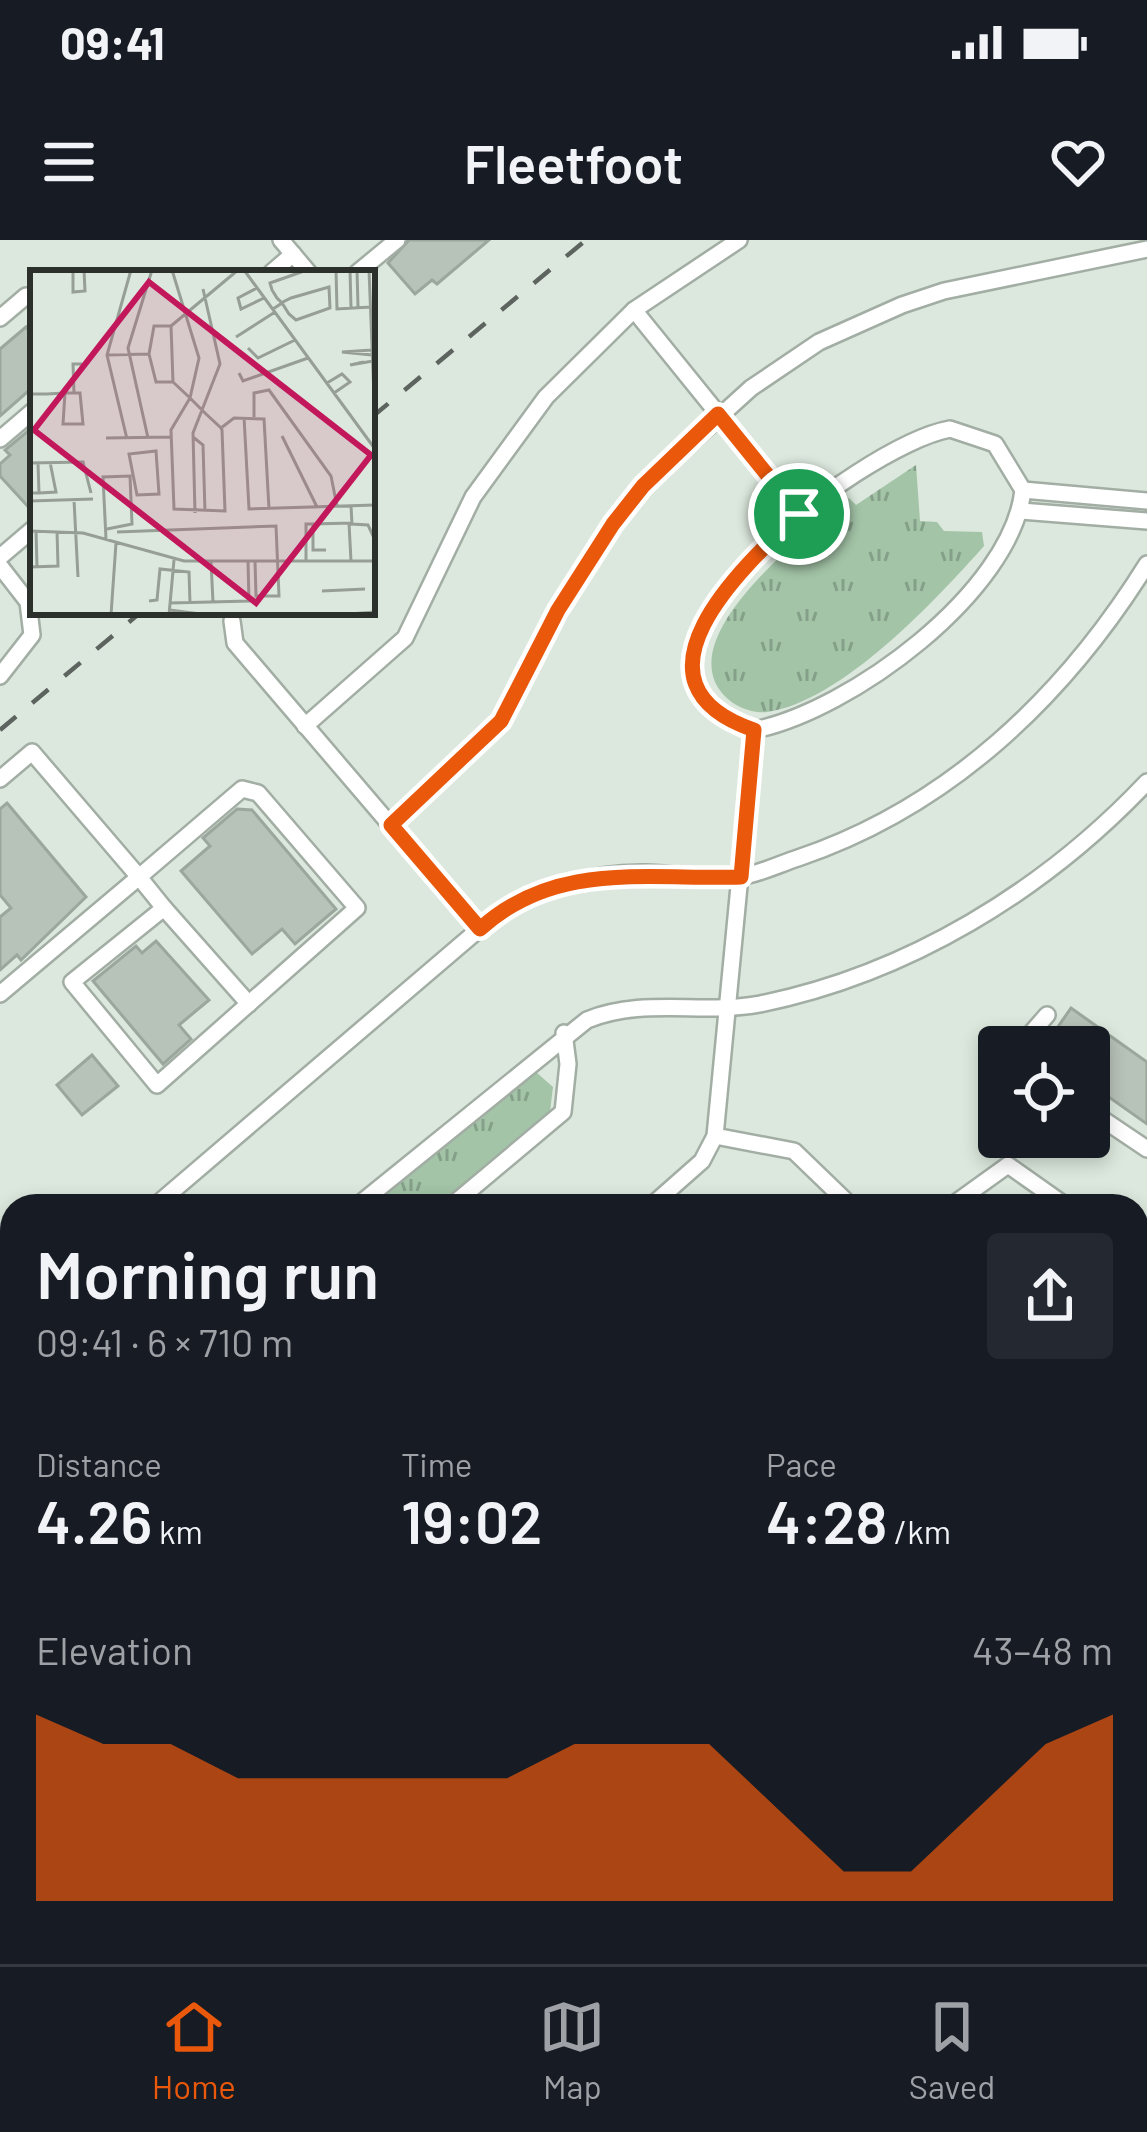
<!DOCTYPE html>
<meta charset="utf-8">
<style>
:root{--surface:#171b24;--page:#242831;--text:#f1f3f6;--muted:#9ea1a6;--line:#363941;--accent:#ea580c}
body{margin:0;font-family:Barlow,sans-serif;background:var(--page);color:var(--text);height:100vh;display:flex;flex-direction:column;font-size:45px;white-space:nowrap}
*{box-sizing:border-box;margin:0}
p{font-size:39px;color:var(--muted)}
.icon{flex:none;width:66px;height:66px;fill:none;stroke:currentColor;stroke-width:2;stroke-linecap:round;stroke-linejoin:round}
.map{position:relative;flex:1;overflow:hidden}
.details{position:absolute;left:0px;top:954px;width:1149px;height:771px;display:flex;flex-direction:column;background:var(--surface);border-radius:36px 36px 0 0;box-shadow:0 6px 18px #0003}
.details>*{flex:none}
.tools{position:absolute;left:978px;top:786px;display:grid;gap:24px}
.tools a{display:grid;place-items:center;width:132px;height:132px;border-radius:12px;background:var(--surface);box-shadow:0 6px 18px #0003;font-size:60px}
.pin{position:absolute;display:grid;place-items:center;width:102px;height:102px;color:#fff;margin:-51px;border:6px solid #fff;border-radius:50%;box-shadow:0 3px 12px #0007}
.round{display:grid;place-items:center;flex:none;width:126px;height:126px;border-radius:12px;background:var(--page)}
.summary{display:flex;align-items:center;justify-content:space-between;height:204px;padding:0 36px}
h1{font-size:66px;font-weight:600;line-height:90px}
.metrics{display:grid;grid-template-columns:repeat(3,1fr);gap:18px;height:204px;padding:12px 36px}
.metrics div{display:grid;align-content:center}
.metrics b{font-size:60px;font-weight:600}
.metrics small{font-size:33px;font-weight:400}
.metrics p{font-size:33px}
.chart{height:336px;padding:24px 36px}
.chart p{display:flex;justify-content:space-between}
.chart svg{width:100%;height:216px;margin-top:12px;fill:var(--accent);opacity:.7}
.status{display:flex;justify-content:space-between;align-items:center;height:84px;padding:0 60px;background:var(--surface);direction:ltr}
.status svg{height:33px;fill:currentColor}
header{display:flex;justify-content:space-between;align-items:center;height:156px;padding:0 36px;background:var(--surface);font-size:54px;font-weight:600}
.tabs{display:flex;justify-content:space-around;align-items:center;height:168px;border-top:3px solid var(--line);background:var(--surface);font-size:33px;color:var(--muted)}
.tabs a{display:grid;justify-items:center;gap:6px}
.tabs .current{color:var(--accent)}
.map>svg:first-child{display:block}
</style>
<div class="status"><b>09:41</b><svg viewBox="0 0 49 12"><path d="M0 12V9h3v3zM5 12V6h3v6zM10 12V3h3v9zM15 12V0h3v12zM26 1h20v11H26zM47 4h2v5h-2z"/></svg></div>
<header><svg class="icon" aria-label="menu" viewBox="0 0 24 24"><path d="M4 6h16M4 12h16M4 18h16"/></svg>Fleetfoot<svg class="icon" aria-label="heart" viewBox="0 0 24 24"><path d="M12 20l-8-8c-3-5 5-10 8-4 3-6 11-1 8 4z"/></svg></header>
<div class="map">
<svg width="1147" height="1724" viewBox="0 0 1147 1724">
<defs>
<pattern id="grass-tufts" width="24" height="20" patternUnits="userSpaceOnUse" patternTransform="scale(3)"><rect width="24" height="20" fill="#a3c4a7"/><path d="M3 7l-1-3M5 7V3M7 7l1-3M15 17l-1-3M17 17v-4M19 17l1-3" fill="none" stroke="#85a088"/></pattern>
</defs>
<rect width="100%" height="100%" fill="#dce8dd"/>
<!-- grass -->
<g fill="url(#grass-tufts)">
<path d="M916 225 920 281 937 282 944 291 982 292 984 306C936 360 841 462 767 472 749 474 729 464 719 449 679 389 808 292 849 258L856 265Z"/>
<path d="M536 832 553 847 550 872 440 966H368L523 834Z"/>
</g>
<!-- building -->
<g fill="#b7c2b8" stroke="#9ba69d" stroke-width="3">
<path d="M409 0H489L437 44 432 40 415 54 388 23Z"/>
<path d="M26 87 33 96V147L0 176V109Z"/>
<path d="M33 187V272L0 236V224L10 215 5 210Z"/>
<path d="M7 563 86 657 21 720 17 715 0 730V677L11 668 0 655V569Z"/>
<path d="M237 569 252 570 336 669 295 704 282 689 252 714 181 631 210 606 203 598Z"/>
<path d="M156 701 209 760 179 785 191 799 163 824 93 741 136 706 142 713Z"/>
<path d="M1071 768 1147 822V884L1089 843V807H1044Z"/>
<path d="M92 815 118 846 82 875 57 845Z"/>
<path d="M12 1039V1168L0 1178V1049Z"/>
<path d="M0 1407 12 1422V1475L0 1485Z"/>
<path d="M12 1556V1646L0 1656V1566Z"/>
<path d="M52 1713H218L205 1724H61Z"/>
<path d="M387 1713H482L469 1724H396Z"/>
</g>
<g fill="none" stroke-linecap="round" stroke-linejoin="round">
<defs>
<g id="minor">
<path d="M281 0 309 33"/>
<path d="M271 33 293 14"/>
<path d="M357 33 397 0"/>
<path d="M634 70 799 274"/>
<path d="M0 78 26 56"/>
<path d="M950 189 995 204 1023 250C1012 352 850 471 754 490 567 426 861 205 950 189Z"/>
<path d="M0 199 33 171"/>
<path d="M1023 250 1147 261"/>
<path d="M1021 271 1147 281"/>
<path d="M0 317 33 289"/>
<path d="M0 326 28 362 32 395 0 436"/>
<path d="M232 381 235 403 480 690"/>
<path d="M305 486 405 398 473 257 546 157 634 70 739 0"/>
<path d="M0 539 32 512 139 637 0 754"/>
<path d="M242 549 258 553 357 668 157 845 72 742 164 668 139 637Z"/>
<path d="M391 585 501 481 581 331 643 246 751 148 819 102 902 65 944 51 1147 9"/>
<path d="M164 668 249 764"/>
<path d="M1019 807 1047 775"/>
<path d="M1089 870 1147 909"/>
<path d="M715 896 794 911 851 966"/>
<path d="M155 966 491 679C540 649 589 632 646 633 677 634 707 641 737 637 758 635 779 624 798 618 949 567 1064 457 1147 324"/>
<path d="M357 966 587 780C644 757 701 775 760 764 908 734 1044 651 1147 542"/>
<path d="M451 966 563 872 568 824 564 793"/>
<path d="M651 966 702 921 715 896 754 490"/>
<path d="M951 966 1008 925 1066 966"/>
<path d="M0 996 12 1010"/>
<path d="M0 1205 12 1195"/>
<path d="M0 1312 12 1327"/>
<path d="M0 1380 12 1370"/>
<path d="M0 1528 12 1518"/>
<path d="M0 1675 12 1664"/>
<path d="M35 1713 44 1724"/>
<path d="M314 1713 323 1724"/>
<path d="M605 1713 614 1724"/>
<path d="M740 1713 749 1724"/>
<path d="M227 1724 240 1713"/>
<path d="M499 1724 512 1713"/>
<path d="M570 1724 584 1713"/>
<path d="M810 1724 823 1713"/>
</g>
</defs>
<!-- minor casing -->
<use href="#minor" stroke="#a2ada4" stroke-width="20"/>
<!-- minor -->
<use href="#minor" stroke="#fff" stroke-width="15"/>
<!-- rail -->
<g stroke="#5d635e" stroke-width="4.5" stroke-dasharray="21 21" stroke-linecap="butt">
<path d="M372 177 586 0"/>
<path d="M0 490 141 372"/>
</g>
</g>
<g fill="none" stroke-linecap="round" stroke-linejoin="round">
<defs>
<path id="route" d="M718 174 799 274C741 328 618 443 754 490L741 637C649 640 556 620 480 689L391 585 501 481 558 370 613 284 643 246Z"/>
</defs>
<!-- route casing -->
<use href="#route" stroke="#fff" stroke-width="24"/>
<!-- route -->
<use href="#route" stroke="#ea580c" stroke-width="15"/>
</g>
<!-- overview -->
<g transform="translate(30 30)">
<rect width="345" height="345" fill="#dce8dd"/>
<path fill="none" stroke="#969e96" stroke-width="3" d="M43 0V22L55 21 54 0M142 0 169 88 160 128 141 160 144 239 195 241 192 160 191 158 176 144 160 128 143 112M214 0 345 179M306 0 307 39 341 37M320 0 321 38M327 0 328 37M339 0 345 152M227 18 208 28 211 39 234 28M243 39 252 33 253 32 261 28 299 17 300 38 266 50 259 44 252 33 247 28 242 20 240 13 277 0M141 56H124L119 84 126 112H143M141 56 208 0M141 56 143 112M206 67 245 42M218 78 228 88 265 70M77 85 119 84M342 85 312 82 342 80M334 92 320 95 343 91M209 103 213 111 278 88M297 113 312 104 320 112 304 123M44 123 43 94H52M0 124H17L35 123H50L53 154H33L35 123M214 147 219 239 345 235M224 147V123L239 120 301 206 307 236M191 158 204 148 234 149 239 239M252 166 287 237M163 167 173 175 175 242M76 168 141 167M118 168 98 78 122 0M97 169 77 85 101 0M126 181 129 224 107 225 99 184ZM0 193 53 192 61 223M1 223H9L8 193M9 223 26 222 20 192M44 230 48 307M0 231 63 229M321 236 322 254 338 255 345 270M165 243 163 163 190 94 173 19M319 253 321 291M0 261 53 263 154 291H345M6 261 7 297M87 262 246 256 249 326H226L225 291M76 269 73 207 100 206 102 254 77 259M296 280H283V254L322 253M276 291V254H283M181 292 183 332M0 297 28 296 27 261M292 321 335 319M119 331 127 330 130 299 159 302 160 333M140 333 219 331 218 291M140 340 178 345M81 345 86 273M139 345 144 290M306 345 345 342"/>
<path fill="#c2185b" fill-opacity="0.15" stroke="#c2185b" stroke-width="6" d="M119 12 341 185 226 333 4 160Z"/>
<rect width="345" height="345" fill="none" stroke="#2c302c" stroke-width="6"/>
</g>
</svg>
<div class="tools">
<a><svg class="icon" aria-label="locate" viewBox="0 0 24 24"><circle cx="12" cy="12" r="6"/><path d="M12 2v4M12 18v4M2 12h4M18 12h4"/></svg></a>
</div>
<div class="pin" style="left:799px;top:274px;background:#1e9e55"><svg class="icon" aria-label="arrive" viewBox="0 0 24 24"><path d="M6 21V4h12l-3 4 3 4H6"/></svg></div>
<section class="details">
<div class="summary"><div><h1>Morning run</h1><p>09:41 · 6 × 710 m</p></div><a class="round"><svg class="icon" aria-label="share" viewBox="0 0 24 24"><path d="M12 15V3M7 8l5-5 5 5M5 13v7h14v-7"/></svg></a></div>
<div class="metrics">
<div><p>Distance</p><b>4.26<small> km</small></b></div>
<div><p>Time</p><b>19:02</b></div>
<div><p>Pace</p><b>4:28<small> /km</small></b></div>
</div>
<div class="chart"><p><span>Elevation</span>43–48 m</p>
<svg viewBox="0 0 160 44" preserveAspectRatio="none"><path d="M0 44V6L10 12L20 12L30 19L40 19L50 19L60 19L70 19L80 12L90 12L100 12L110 25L120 38L130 38L140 25L150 12L160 6V44z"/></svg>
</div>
</section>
</div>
<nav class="tabs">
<a class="current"><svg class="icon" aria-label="home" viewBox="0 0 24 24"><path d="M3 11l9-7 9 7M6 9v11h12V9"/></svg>Home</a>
<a><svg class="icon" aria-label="map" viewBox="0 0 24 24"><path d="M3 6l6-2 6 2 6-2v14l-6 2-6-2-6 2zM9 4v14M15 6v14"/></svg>Map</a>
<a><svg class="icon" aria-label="saved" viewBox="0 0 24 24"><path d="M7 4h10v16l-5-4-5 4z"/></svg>Saved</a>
</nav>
